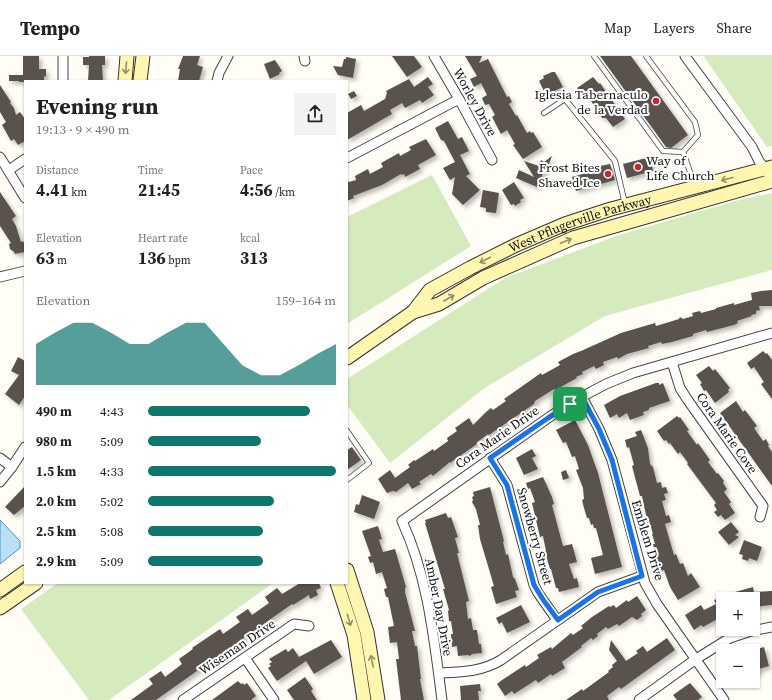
<!DOCTYPE html>
<meta charset="utf-8">
<style>
:root{--surface:#fff;--page:#f2f2f2;--text:#202124;--muted:#757577;--line:#e0e0e0;--accent:#0f766e}
body{margin:0;font-family:"Source Serif 4",serif;background:var(--page);color:var(--text);height:100vh;display:flex;flex-direction:column;font-size:15px;white-space:nowrap}
*{box-sizing:border-box;margin:0}
p{font-size:13px;color:var(--muted)}
.icon{flex:none;width:22px;height:22px;fill:none;stroke:currentColor;stroke-width:2;stroke-linecap:round;stroke-linejoin:round}
.map{position:relative;flex:1;overflow:hidden}
.side{position:absolute;left:24px;top:24px;width:324px;height:504px;display:flex;flex-direction:column;background:var(--surface);border-radius:0px;box-shadow:0 1px 3px #0004}
.side>*{flex:none}
.buttons{position:absolute;left:716px;top:536px;display:grid;gap:8px}
.buttons a{display:grid;place-items:center;width:44px;height:44px;border-radius:0px;background:var(--surface);box-shadow:0 1px 3px #0004;font-size:20px}
.pin{position:absolute;display:grid;place-items:center;width:34px;height:34px;color:#fff;margin:-17px;border-radius:8px;box-shadow:0 2px 6px #0006}
.round{display:grid;place-items:center;flex:none;width:42px;height:42px;border-radius:0px;background:var(--page)}
.headline{display:flex;align-items:center;justify-content:space-between;height:68px;padding:0 12px}
h1{font-size:22px;font-weight:700;line-height:30px}
.stats{display:grid;grid-template-columns:repeat(3,1fr);gap:6px;height:68px;padding:4px 12px}
.stats div{display:grid;align-content:center}
.stats b{font-size:17px;font-weight:700}
.stats small{font-size:11px;font-weight:400}
.stats p{font-size:11px}
.chart{height:112px;padding:8px 12px}
.chart p{display:flex;justify-content:space-between}
.chart svg{width:100%;height:72px;margin-top:4px;fill:var(--accent);opacity:.7}
ul{padding:0 12px;list-style:none;font-size:13px}
li{display:grid;grid-template-columns:64px 48px 1fr;align-items:center;height:30px}
li i{height:10px;border-radius:5px;background:var(--accent)}
header{display:flex;align-items:center;gap:24px;box-sizing:border-box;height:56px;padding:0 20px;background:var(--surface);border-bottom:1px solid var(--line)}
header strong{font-size:19px}
nav{display:flex;gap:22px;margin-inline-start:auto;font-size:14px}
.map>svg:first-child{display:block}
</style>
<header>
<strong>Tempo</strong>
<nav><a>Map</a><a>Layers</a><a>Share</a></nav>
</header>
<div class="map">
<svg width="772" height="644" viewBox="0 0 772 644">
<defs>
<filter id="shadow"><feDropShadow dx="3" dy="3" stdDeviation="2" flood-color="#0004"/></filter>
</defs>
<rect width="100%" height="100%" fill="#fffdf5"/>
<!-- green -->
<g fill="#d5ebbd">
<path d="M705 0H772V90L767 91 704 1Z"/>
<path d="M432 119 471 190 347 268V161Z"/>
<path d="M772 137V214L605 260 486 331 390 407 348 350 347 323 505 222 616 180 735 145Z"/>
<path d="M58 527H273L109 644H89L21 553Z"/>
</g>
<!-- water -->
<path fill="#b9e0f7" stroke="#3f96cf" d="M0 464 20 485V492L0 508Z"/>
<!-- building -->
<g fill="#5a524d" filter="url(#shadow)">
<path d="M23 0H39V13H46V21L44 20V25L19 26V25H9V19H23Z"/>
<path d="M89 0H105V9H102L103 25H88L89 9H83V1H89Z"/>
<path d="M183 0H200L197 9 203 11 199 25H178L180 13H178Z"/>
<path d="M392 0H414L422 11 407 21Z"/>
<path d="M465 0H482L479 7 488 3 507 41 509 40 512 46 509 48 516 60 517 59 527 77 530 75 531 77 533 76 542 91 523 103 513 89 515 88 507 74 501 78 492 61 495 59 489 48 485 49 482 42 487 39 481 27 474 31 470 23 477 20Z"/>
<path d="M600 0H631L688 79 671 92 666 91Z"/>
<path d="M346 1 356 3 353 22 338 19 333 10 342 11 344 3H346Z"/>
<path d="M275 4 282 15 279 17 280 18 270 23 264 8Z"/>
<path d="M552 16H555L563 31 546 39 539 25 544 22 543 20Z"/>
<path d="M428 21 433 28 428 31 434 39 422 47 420 44 405 52 402 47 390 54 392 58 385 62 347 84V57L361 49 364 55 385 43 387 37 386 35 409 23 414 31Z"/>
<path d="M593 21 599 28 600 27 625 63 613 71 606 62H602L586 37 582 39 577 32Z"/>
<path d="M0 29 11 46 10 47 14 52 16 59 20 56 25 63V85L18 89 14 83 11 85 2 69 6 66 0 56Z"/>
<path d="M354 35 357 40 351 43 348 38Z"/>
<path d="M448 65 458 83 462 81 469 95 460 99 470 118 466 120 480 134 463 149 452 138 455 121 450 124 443 112 455 106 444 85 441 84 435 72Z"/>
<path d="M426 83 436 99 418 109 420 113 405 121 404 118 402 119 401 118 382 129 353 140 354 142 347 145V125L349 126 356 124 355 120 368 113 370 118 383 111 381 107 399 97 400 100 411 94 409 91Z"/>
<path d="M552 100 546 116 544 115 537 131 516 122 519 114 534 121 524 105 539 110 541 104 544 106Z"/>
<path d="M650 101 653 115 627 122 623 108Z"/>
<path d="M610 108 615 124 576 135 572 121 600 113V110Z"/>
<path d="M514 126 524 142 520 144 521 146 515 150 514 148 511 149 502 134Z"/>
<path d="M483 134 499 137 496 157 486 156V152L480 151Z"/>
<path d="M0 136 16 160 12 163 16 170 21 186 23 185 25 189V196L15 198 14 196 10 193 9 188 11 187 0 170Z"/>
<path d="M772 234V250H759L760 254 756 255V258L751 259 752 260 737 265 738 267 734 269 707 276 706 274 693 278V280L672 286 662 288 661 286 648 290 649 292 627 298 618 303 617 301 603 306 604 309 596 313 594 310 582 316 583 318 576 321 577 322 555 334 554 333 535 345 534 348 489 379 488 378 476 387 477 388 450 407V406L433 420 431 418 419 426 421 428 412 433 408 427 396 436 393 435 387 437 378 423 390 414 395 422 410 411 408 409 414 404 415 405 433 393 434 395 448 385 447 382 457 375 455 372 469 362 473 369 486 356 491 352 493 354 506 345 504 343 541 317 542 319 560 309 558 306 573 298 581 295 621 277 655 267 656 270 679 263 680 261 683 263 693 260 692 257 700 255 701 257 716 253V252L734 247V249L752 244 751 237 761 235Z"/>
<path d="M763 295 766 298 767 297 772 304V343L761 328 764 326 754 311 751 313 747 307Z"/>
<path d="M18 301 25 305V340L19 349 5 338 19 319 11 315Z"/>
<path d="M709 310 713 315 715 313 730 332 728 334 729 336 715 347 706 334 704 335 700 328 702 327 696 319Z"/>
<path d="M656 327H659V329L663 327 670 345 649 352V354L643 356 644 359 630 364 627 357 619 362 617 358 610 362 604 349 620 340Z"/>
<path d="M736 345 743 356 745 354 757 370 754 372 763 385 766 383 769 389 768 390 772 396V430L720 357Z"/>
<path d="M677 360 679 362 680 361 689 374 687 375 697 389 698 387 710 404 708 406 717 418 718 417 724 425 723 427 727 433 724 436 731 446 729 448 735 457 725 464 721 459 718 461 714 456 717 454 714 449 716 447 687 408 688 407 680 396 678 398 670 387 669 388 666 384 664 385 657 375Z"/>
<path d="M575 364 588 389 598 417 622 511 595 518 591 502 603 499 596 472H594L593 468 591 469 589 462H587L584 452 582 444 584 443 583 432 576 414 579 413 575 400 572 401 566 386 563 387 556 374Z"/>
<path d="M641 374 648 392 650 408 653 411 657 427 661 426 662 432 666 431 668 437 664 438 666 444 662 445 666 460 669 459 671 466 665 468 674 499 676 498 680 508 683 507 688 520 691 517 700 531 678 544 670 531 664 514 662 515 658 507 653 488H655L652 478H653L649 464H647L642 440H640L632 410 634 409 629 391 627 392 625 384 637 380 635 376Z"/>
<path d="M352 391 361 404 347 414V394Z"/>
<path d="M532 393 536 400 532 402 538 413 524 419 516 402Z"/>
<path d="M566 414 569 422 563 424 561 416Z"/>
<path d="M543 421 552 441 554 448 552 449 563 490 572 488 577 506 569 508 574 523 577 522 579 531 559 536 558 532H556L551 513H550L547 503H546L544 495H546L543 480 540 481 532 447 535 446 530 432 528 433 526 427Z"/>
<path d="M25 430V450L14 459 5 451Z"/>
<path d="M490 431 504 485 503 486 506 499 508 498 513 521 515 523 519 534 515 535 517 541 496 548 491 531 494 530 480 483 478 469H480L476 453 472 446 473 444 472 441 474 440 473 436Z"/>
<path d="M362 439 380 446 374 463 354 456 356 448 359 449Z"/>
<path d="M446 457 448 462 451 461 458 481 455 482 459 497H457L469 545 466 546 468 563 471 562 473 574H477L479 588H481L482 597 472 598 470 600 468 599 458 600 457 590 452 591 451 578H453L451 565H449L448 555 449 554 443 533H445L425 467H426L425 464Z"/>
<path d="M731 466 739 476 735 479 739 481 729 489 718 476Z"/>
<path d="M378 470 382 483 379 484 383 496 395 493 406 531 405 532V536L413 567 415 575H412L415 590H417L421 623H420L424 644H401L396 603H399L397 586 390 587 388 571 394 570 388 541H386L384 533 387 532 382 516 376 518 373 506 370 507 368 501 371 500 362 475Z"/>
<path d="M744 484 762 491 757 505 749 502 748 505 742 503 743 499 739 498Z"/>
<path d="M300 527H319L321 532 316 534 318 539 310 543 309 539 293 549 292 548 156 644H131L153 628 149 623 161 615 165 621 182 608 179 603 193 593 192 592 220 573 223 578 240 566 236 561 248 553 252 559 269 547 265 541 277 532 282 538Z"/>
<path d="M753 531 754 536 772 535V549L753 551V543H736L735 536Z"/>
<path d="M637 540 646 554 641 558 642 560 637 564 632 561 619 570 617 568 608 573 606 571 597 578 598 580 593 584 591 582 581 590 582 591 562 606 565 612 552 620 551 618 538 627 536 624 514 638 512 635 505 640 497 628 502 624 525 609 526 611 539 602 537 599 551 591 552 593 571 577 573 579 583 572 581 570 592 561 609 550 610 551 614 549 616 552 627 544 628 546Z"/>
<path d="M720 542 721 544 723 543V560L703 571 701 569 694 574 685 559 701 549 704 554 716 548 714 544Z"/>
<path d="M521 549 530 566 507 577 502 566 499 568 496 562Z"/>
<path d="M667 582 675 594 621 633 619 631 607 640 609 644H566L582 633 583 635 609 616 608 615 613 611 612 609 617 605 609 594 611 584 626 605 638 597 636 595 643 590 647 596Z"/>
<path d="M331 584 342 601 314 618 306 605 277 625 268 612 271 610 269 608 272 606 269 603 286 593 288 596 293 592 299 601Z"/>
<path d="M764 591 769 610 759 613 760 616 753 618V598L755 597 754 594Z"/>
<path d="M305 621 313 633 311 635 317 644H294L287 634Z"/>
<path d="M238 625 241 628 243 627 244 629 247 627 256 640 251 644H212Z"/>
<path d="M690 627 702 641 698 644H677L673 639Z"/>
<path d="M480 628 481 635H478L479 644H461L460 630Z"/>
</g>
<g fill="none" stroke-linecap="round" stroke-linejoin="round">
<defs>
<g id="lane">
<path d="M594 0 663 95 683 96"/>
<path d="M646 0 695 66 698 79 683 96"/>
<path d="M544 57 565 43 615 105 625 148"/>
<path d="M683 96 695 130"/>
<path d="M347 375 369 407 347 424"/>
</g>
<g id="street">
<path d="M304 0 305 5"/>
<path d="M434 0 459 43 492 104"/>
<path d="M685 0 752 91 759 105 768 117"/>
<path d="M63 25V0"/>
<path d="M217 25 219 17 228 0"/>
<path d="M0 101 25 142"/>
<path d="M347 102 459 43"/>
<path d="M9 114 25 103"/>
<path d="M0 221 25 215"/>
<path d="M672 306 680 332 687 343 763 450 760 461"/>
<path d="M582 341 599 373 612 404 645 527 657 548 724 644"/>
<path d="M0 402 12 411"/>
<path d="M490 402 507 429 534 529 538 537 557 564"/>
<path d="M0 426 12 411 25 391"/>
<path d="M245 602 274 644"/>
<path d="M439 617C460 616 482 616 501 604L598 536 642 520"/>
<path d="M183 644 294 568 309 570"/>
<path d="M442 644C434 583 428 521 402 465L548 362 570 347 606 328 633 317 772 277"/>
<path d="M639 644 696 603 730 582 751 575 772 571"/>
</g>
<g id="secondary">
<path d="M125 25 127 0"/>
<path d="M140 25 143 0"/>
<path d="M413 256 439 248 483 222 573 182 772 125"/>
<path id="s1" d="M347 302 413 256 430 234 470 212 516 189 565 168 611 153 772 111"/>
<path d="M347 514 367 576 378 644"/>
<path d="M337 527 354 579 364 644"/>
<path d="M0 534 25 516"/>
<path d="M0 552 36 527"/>
</g>
</defs>
<!-- lane casing -->
<use href="#lane" stroke="#444" stroke-width="6"/>
<!-- street casing -->
<use href="#street" stroke="#444" stroke-width="11"/>
<!-- secondary casing -->
<use href="#secondary" stroke="#333" stroke-width="15"/>
<!-- lane -->
<use href="#lane" stroke="#fff" stroke-width="4.5"/>
<!-- street -->
<use href="#street" stroke="#fff" stroke-width="9"/>
<!-- secondary -->
<use href="#secondary" stroke="#fff6b0" stroke-width="13"/>
</g>
<!-- one-way arrows -->
<defs><path id="oneway-shaft" d="M-6 0H5M1.5-3L5.5 0L1.5 3" fill="none" stroke-width="1.6" stroke-linecap="round" stroke-linejoin="round"/></defs>
<g stroke="#948f68">
<use href="#oneway-shaft" transform="translate(126 12) rotate(95)"/>
<use href="#oneway-shaft" transform="translate(727 123) rotate(165)"/>
<use href="#oneway-shaft" transform="translate(566 185) rotate(-23)"/>
<use href="#oneway-shaft" transform="translate(485 204) rotate(153)"/>
<use href="#oneway-shaft" transform="translate(449 242) rotate(-30)"/>
<use href="#oneway-shaft" transform="translate(349 564) rotate(74)"/>
<use href="#oneway-shaft" transform="translate(372 605) rotate(-101)"/>
</g>
<g fill="none" stroke-linecap="round" stroke-linejoin="round">
<defs>
<path id="route" d="M582 341 599 373 612 404 642 520 598 536 558 564 544 545 534 529 507 429 490 402 548 362Z"/>
</defs>
<!-- route casing -->
<use href="#route" stroke="#fff" stroke-width="8"/>
<!-- route -->
<use href="#route" stroke="#1a73e8" stroke-width="5"/>
</g>
<!-- markers -->
<g fill="#c4262e" stroke="#fff" stroke-width="1.5">
<circle cx="656" cy="45" r="4"/>
<circle cx="638" cy="111" r="4"/>
<circle cx="608" cy="118" r="4"/>
</g>
<g text-anchor="middle" dominant-baseline="central" stroke-width="4" stroke-linejoin="round" paint-order="stroke">
<!-- poi labels -->
<g font-size="13" fill="#111" stroke="#fff" text-anchor="end">
<text x="648" y="38">Iglesia Tabernaculo<tspan x="648" dy="15">de la Verdad</tspan></text>
<text x="646" y="104" text-anchor="start">Way of<tspan x="646" dy="15">Life Church</tspan></text>
<text x="600" y="111">Frost Bites<tspan x="600" dy="15">Shaved Ice</tspan></text>
</g>
<!-- street labels -->
<g font-size="13" fill="#111" stroke="#fff">
<text transform="translate(475 46) rotate(61)">Worley Drive</text>
<text stroke="none"><textPath href="#s1" startOffset="273">West Pflugerville Parkway</textPath></text>
<text transform="translate(727 377) rotate(55)">Cora Marie Cove</text>
<text transform="translate(497 381) rotate(-35)">Cora Marie Drive</text>
<text transform="translate(535 480) rotate(74)">Snowberry Street</text>
<text transform="translate(648 484) rotate(73)">Emblem Drive</text>
<text transform="translate(439 551) rotate(79)">Amber Day Drive</text>
<text transform="translate(237 591) rotate(-34)">Wiseman Drive</text>
</g>
</g>
</svg>
<div class="buttons">
<a>+</a>
<a>−</a>
</div>
<div class="pin" style="left:570px;top:348px;background:#1e9e55"><svg class="icon" aria-label="arrive" viewBox="0 0 24 24"><path d="M6 21V4h12l-3 4 3 4H6"/></svg></div>
<section class="side">
<div class="headline"><div><h1>Evening run</h1><p>19:13 · 9 × 490 m</p></div><a class="round"><svg class="icon" aria-label="share" viewBox="0 0 24 24"><path d="M12 15V3M7 8l5-5 5 5M5 13v7h14v-7"/></svg></a></div>
<div class="stats">
<div><p>Distance</p><b>4.41<small> km</small></b></div>
<div><p>Time</p><b>21:45</b></div>
<div><p>Pace</p><b>4:56<small> /km</small></b></div>
</div>
<div class="stats">
<div><p>Elevation</p><b>63<small> m</small></b></div>
<div><p>Heart rate</p><b>136<small> bpm</small></b></div>
<div><p>kcal</p><b>313</b></div>
</div>
<div class="chart"><p><span>Elevation</span>159–164 m</p>
<svg viewBox="0 0 160 44" preserveAspectRatio="none"><path d="M0 44V19L10 12L20 6L30 6L40 12L50 19L60 19L70 12L80 6L90 6L100 19L110 32L120 38L130 38L140 32L150 25L160 19V44z"/></svg>
</div>
<ul>
<li><b>490 m</b>4:43<i style="width:86%"></i></li>
<li><b>980 m</b>5:09<i style="width:60%"></i></li>
<li><b>1.5 km</b>4:33<i style="width:100%"></i></li>
<li><b>2.0 km</b>5:02<i style="width:67%"></i></li>
<li><b>2.5 km</b>5:08<i style="width:61%"></i></li>
<li><b>2.9 km</b>5:09<i style="width:61%"></i></li>
</ul>
</section>
</div>
